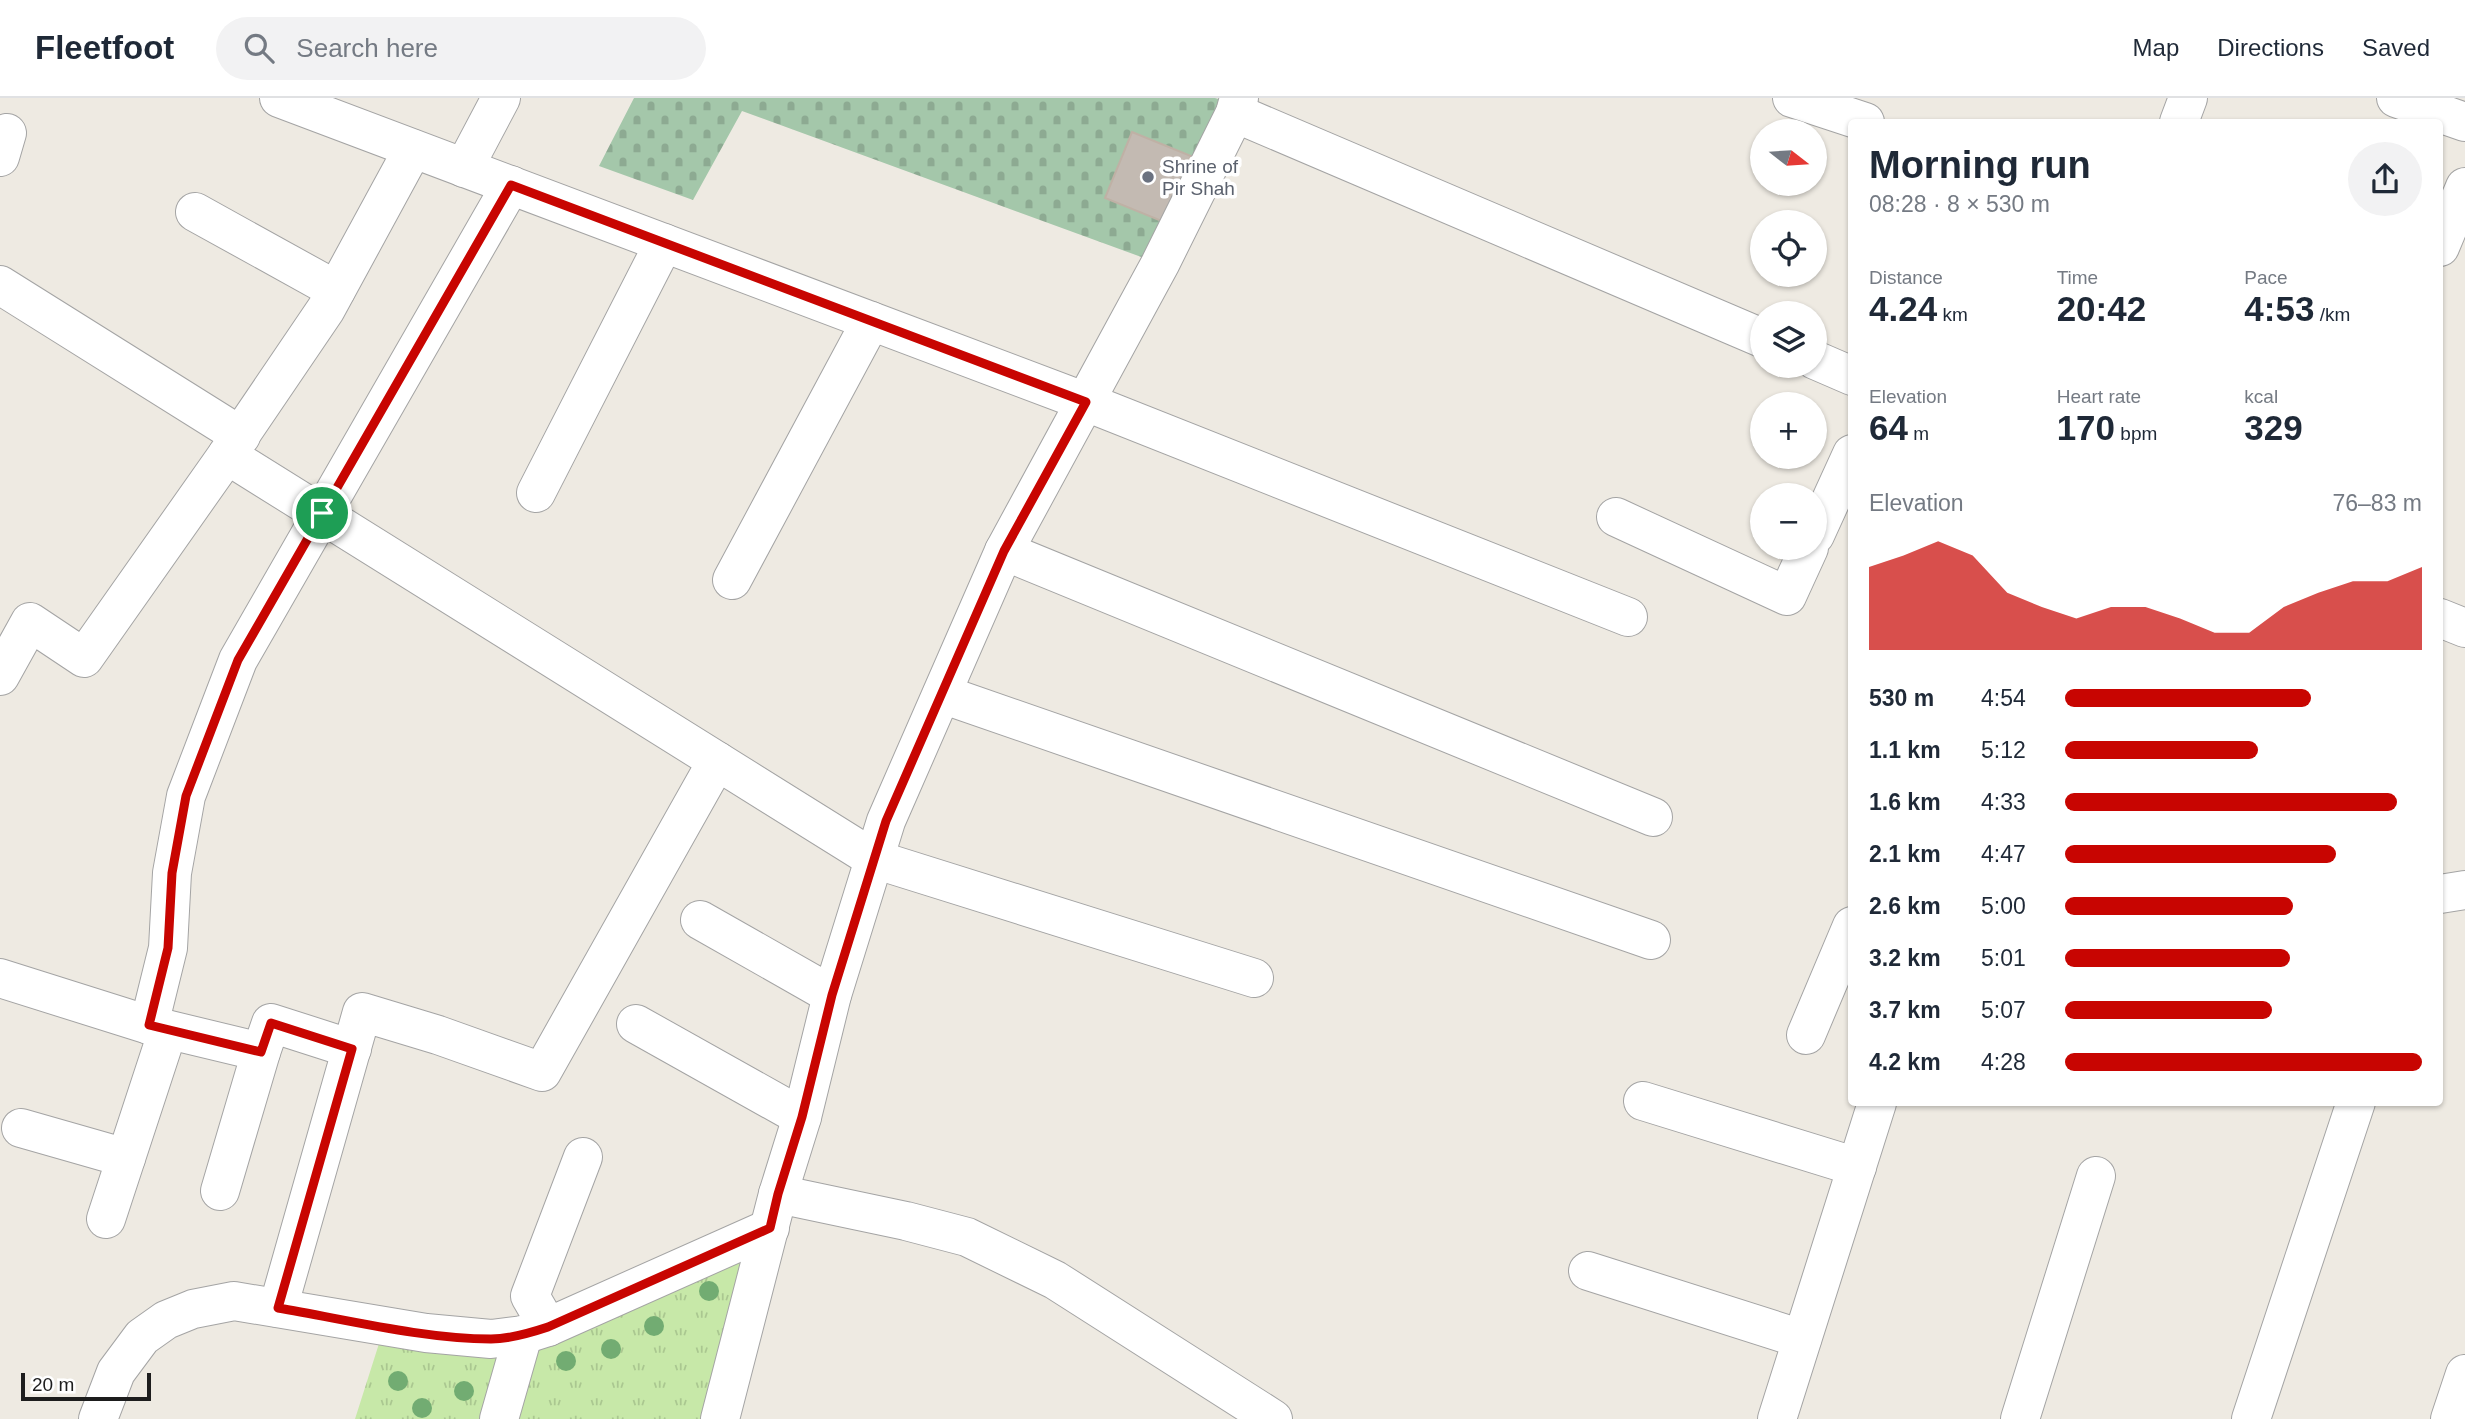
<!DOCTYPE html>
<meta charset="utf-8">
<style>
:root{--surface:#fff;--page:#f2f2f3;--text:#1f2937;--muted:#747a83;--line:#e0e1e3;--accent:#c80501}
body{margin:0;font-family:Helvetica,sans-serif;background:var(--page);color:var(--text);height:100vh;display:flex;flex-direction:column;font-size:26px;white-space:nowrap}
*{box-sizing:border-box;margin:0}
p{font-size:23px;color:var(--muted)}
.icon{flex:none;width:38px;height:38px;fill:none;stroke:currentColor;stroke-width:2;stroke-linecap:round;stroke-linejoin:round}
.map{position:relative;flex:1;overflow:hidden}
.details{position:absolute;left:1848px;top:21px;width:595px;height:987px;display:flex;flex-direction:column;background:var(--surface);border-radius:7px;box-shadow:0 2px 5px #0004}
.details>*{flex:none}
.needle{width:46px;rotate:107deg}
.fabs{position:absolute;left:1750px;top:21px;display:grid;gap:14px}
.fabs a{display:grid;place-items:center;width:77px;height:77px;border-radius:50%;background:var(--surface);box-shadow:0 2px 5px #0004;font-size:35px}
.scale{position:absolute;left:21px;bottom:18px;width:130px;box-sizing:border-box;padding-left:7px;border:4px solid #1d1d1d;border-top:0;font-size:19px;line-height:24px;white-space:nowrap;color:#1d1d1d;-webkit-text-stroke:5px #fff;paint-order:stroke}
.pin{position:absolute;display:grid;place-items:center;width:60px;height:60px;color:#fff;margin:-30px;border:4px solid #fff;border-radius:50%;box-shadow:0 2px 7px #0007}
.round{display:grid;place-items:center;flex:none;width:74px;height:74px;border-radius:37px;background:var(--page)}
.summary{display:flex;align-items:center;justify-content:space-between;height:119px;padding:0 21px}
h1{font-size:38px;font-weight:700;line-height:52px}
.figures{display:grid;grid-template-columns:repeat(3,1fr);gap:10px;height:119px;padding:7px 21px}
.figures div{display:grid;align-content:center}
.figures b{font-size:35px;font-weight:700}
.figures small{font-size:19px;font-weight:400}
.figures p{font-size:19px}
.chart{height:196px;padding:14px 21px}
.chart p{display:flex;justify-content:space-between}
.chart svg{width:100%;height:126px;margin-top:7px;fill:var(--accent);opacity:.7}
ul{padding:0 21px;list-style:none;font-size:23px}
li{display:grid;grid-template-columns:112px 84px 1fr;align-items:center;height:52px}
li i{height:18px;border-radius:9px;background:var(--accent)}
header{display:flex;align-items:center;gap:42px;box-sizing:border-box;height:98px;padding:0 35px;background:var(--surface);border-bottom:2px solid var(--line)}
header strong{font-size:33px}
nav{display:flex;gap:38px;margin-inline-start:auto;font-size:24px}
.search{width:490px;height:63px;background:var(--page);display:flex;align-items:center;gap:18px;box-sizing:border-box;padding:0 24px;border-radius:38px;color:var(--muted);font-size:26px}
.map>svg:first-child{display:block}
</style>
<header>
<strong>Fleetfoot</strong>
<div class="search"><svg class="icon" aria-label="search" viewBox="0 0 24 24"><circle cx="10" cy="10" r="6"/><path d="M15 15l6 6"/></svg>Search here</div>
<nav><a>Map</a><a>Directions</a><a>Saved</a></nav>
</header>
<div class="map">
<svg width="2465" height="1321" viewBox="0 0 2465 1321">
<defs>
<pattern id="grass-tufts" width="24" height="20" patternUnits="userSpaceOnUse" patternTransform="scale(1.75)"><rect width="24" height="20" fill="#c7e8a8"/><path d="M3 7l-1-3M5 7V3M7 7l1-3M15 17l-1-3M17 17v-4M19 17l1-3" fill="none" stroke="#aac790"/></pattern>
<pattern id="cemetery-stones" width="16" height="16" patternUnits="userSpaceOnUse" patternTransform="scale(1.75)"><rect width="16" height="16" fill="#a4c7aa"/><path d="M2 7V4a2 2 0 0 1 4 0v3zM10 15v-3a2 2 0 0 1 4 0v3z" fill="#8daa92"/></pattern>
</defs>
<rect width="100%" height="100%" fill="#eeeae2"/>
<!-- grass -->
<path fill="url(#grass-tufts)" d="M741 1162 728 1225 704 1321H355L383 1233 493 1249Z"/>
<!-- cemetery -->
<path fill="url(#cemetery-stones)" d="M634 0H1215L1228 4 1155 164 742 13 693 102 599 68Z"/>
<!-- building -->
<path fill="#c3bab2" stroke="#bfb1a5" stroke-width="2" d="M1132 34 1191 58 1164 124 1105 100Z"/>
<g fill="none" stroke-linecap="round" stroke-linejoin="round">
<defs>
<g id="minor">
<path d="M279 0 1086 304 1628 519"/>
<path d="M1792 0 1865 24"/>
<path d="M2396 0 2465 24"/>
<path d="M1235 15 1762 240"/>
<path d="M2179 24 2188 0"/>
<path d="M413 51 326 211 227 357 874 761 1254 880"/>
<path d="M0 59 7 35"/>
<path d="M464 70 501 0"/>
<path d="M195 114 336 192"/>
<path d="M2440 149 2465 89"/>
<path d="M0 187 241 338"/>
<path d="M1815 262 1852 278"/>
<path d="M536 395 664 145"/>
<path d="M1616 419 1787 498 1809 450"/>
<path d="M1815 437 1852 356"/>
<path d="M1004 453 1653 719"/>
<path d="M732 482 871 223"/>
<path d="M2440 520 2465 530"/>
<path d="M0 578 30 524 84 560 227 357"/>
<path d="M942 596 1651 842"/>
<path d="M2440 796 2465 792"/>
<path d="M700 822 832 897"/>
<path d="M0 880 149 927 261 954 271 925 352 951"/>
<path d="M636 926 802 1019"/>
<path d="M149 927 168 850 172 775 186 698 238 562 511 87"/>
<path d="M1806 937 1852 828"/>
<path d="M1643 1003 1857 1069"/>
<path d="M21 1030 126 1060"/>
<path d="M220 1093 261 954"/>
<path d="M778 1096 906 1123 967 1139 1055 1182 1273 1321"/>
<path d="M106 1121 168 932"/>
<path d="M1588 1173 1802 1241"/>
<path d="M278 1210 362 914 438 937 542 974 717 663"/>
<path d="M548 1229 530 1198 583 1059"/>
<path d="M98 1321 116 1274 142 1239 166 1222 193 1211 234 1203 426 1235 491 1241 523 1237 548 1229 770 1130"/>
<path d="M499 1321 523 1237"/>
<path d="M720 1321 778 1096 802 1019 832 897 886 723 1004 453 1160 166 1235 15 1239 0"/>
<path d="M1777 1321 1877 1005"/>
<path d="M2020 1321 2096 1078"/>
<path d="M2251 1321 2356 1004"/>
<path d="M2450 1321 2465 1276"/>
</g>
</defs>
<!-- minor casing -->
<use href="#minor" stroke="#a4a4a4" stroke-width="40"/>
<!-- minor -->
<use href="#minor" stroke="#fff" stroke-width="38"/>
</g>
<!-- trees -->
<g fill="#72ac72">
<circle cx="709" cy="1193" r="10"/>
<circle cx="654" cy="1228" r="10"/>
<circle cx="611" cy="1251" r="10"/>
<circle cx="566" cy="1263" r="10"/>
<circle cx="398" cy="1283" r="10"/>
<circle cx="464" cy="1293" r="10"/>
<circle cx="422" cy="1310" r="10"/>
</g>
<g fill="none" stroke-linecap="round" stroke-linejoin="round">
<defs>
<path id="route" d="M511 87 1086 304 1004 453 886 723 832 897 802 1019 778 1096 770 1130 548 1229C530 1235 510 1241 491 1241 424 1241 344 1221 278 1210L352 951 271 925 261 954 149 927 168 850 172 775 186 698 238 562Z"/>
</defs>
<!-- route casing -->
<use href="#route" stroke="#fff" stroke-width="14"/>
<!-- route -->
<use href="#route" stroke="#c80501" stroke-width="9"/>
</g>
<!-- markers -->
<circle fill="#6b7280" stroke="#fff" stroke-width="2.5" cx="1148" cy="79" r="7"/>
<g text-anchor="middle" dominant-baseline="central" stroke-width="7" stroke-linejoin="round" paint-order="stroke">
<!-- worship labels -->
<g font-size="19" fill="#5b616d" stroke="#fff" text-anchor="start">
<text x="1162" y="68">Shrine of<tspan x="1162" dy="22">Pir Shah</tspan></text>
</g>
</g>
</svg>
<div class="fabs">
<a><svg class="needle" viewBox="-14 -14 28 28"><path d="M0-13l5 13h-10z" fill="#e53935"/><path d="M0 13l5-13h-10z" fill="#747a83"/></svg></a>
<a><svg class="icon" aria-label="locate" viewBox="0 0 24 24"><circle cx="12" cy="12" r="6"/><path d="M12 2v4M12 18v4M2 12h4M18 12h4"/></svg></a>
<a><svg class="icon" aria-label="layers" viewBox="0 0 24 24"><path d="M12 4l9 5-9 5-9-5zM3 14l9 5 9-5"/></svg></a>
<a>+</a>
<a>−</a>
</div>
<div class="scale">20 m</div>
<div class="pin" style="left:322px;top:415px;background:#1e9e55"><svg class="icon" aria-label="arrive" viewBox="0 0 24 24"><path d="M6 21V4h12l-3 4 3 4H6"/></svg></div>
<section class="details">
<div class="summary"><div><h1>Morning run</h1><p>08:28 · 8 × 530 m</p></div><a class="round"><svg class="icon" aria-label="share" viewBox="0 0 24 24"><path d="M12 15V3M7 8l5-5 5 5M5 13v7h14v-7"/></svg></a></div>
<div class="figures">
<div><p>Distance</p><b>4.24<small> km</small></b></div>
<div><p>Time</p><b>20:42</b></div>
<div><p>Pace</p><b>4:53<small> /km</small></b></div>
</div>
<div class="figures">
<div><p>Elevation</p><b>64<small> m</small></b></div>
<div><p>Heart rate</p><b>170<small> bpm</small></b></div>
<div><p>kcal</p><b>329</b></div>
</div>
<div class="chart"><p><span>Elevation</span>76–83 m</p>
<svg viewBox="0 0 160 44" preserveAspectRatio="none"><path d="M0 44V15L10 11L20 6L30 11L40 24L50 29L60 33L70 29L80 29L90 33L100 38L110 38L120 29L130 24L140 20L150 20L160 15V44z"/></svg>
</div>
<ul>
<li><b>530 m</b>4:54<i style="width:69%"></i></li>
<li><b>1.1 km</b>5:12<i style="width:54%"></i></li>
<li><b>1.6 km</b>4:33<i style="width:93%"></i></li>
<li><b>2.1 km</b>4:47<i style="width:76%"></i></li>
<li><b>2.6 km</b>5:00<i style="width:64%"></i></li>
<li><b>3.2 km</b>5:01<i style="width:63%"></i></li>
<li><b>3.7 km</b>5:07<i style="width:58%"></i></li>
<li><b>4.2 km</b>4:28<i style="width:100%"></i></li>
</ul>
</section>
</div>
